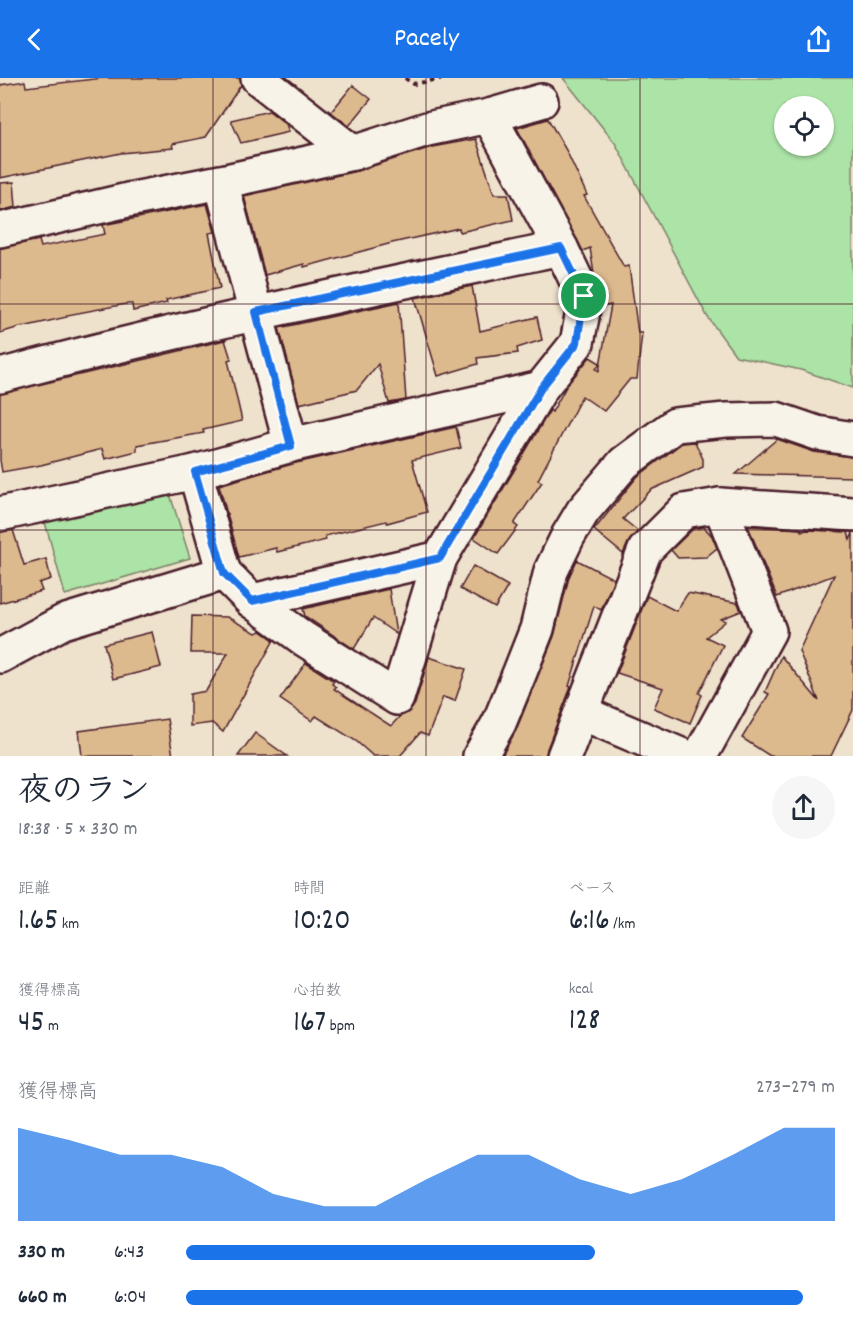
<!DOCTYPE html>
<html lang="ja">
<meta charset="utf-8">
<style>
:root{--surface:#fff;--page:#f6f6f7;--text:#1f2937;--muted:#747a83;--accent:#1a73e8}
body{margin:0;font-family:Dekko,"Klee One",sans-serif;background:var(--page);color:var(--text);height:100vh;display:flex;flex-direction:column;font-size:22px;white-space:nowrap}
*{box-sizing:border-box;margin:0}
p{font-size:20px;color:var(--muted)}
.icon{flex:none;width:33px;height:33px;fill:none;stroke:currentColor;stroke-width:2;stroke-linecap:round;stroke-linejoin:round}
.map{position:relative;height:678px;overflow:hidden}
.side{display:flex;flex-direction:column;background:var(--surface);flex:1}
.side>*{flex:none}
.controls{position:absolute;left:774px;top:18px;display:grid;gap:12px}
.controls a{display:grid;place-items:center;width:60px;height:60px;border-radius:50%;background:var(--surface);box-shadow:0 2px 4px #0004;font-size:30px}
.pin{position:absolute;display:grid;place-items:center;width:51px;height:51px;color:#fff;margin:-26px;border:3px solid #fff;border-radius:50%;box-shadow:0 2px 6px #0007}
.round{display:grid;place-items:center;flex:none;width:63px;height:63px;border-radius:32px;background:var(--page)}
.summary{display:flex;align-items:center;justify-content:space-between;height:102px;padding:0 18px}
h1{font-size:33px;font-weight:600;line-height:45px}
.stats{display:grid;grid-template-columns:repeat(3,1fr);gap:9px;height:102px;padding:6px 18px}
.stats div{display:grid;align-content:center}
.stats b{font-size:30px;font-weight:600}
.stats small{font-size:16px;font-weight:400}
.stats p{font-size:16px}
.chart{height:168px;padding:12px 18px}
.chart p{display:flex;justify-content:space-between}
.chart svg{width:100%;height:108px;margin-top:6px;fill:var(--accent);opacity:.7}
ul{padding:0 18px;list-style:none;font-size:20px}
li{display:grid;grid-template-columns:96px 72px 1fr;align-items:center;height:45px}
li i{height:15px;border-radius:8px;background:var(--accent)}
header{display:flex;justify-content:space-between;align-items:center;height:78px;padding:0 18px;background:var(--accent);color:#fff;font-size:27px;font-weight:600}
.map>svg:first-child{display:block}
</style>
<header><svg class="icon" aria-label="back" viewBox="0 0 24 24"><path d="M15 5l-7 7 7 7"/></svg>Pacely<svg class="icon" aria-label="share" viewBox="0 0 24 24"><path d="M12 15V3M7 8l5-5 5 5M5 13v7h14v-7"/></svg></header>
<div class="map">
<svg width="853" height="678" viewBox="0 0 853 678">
<rect width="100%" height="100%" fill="#efe2cd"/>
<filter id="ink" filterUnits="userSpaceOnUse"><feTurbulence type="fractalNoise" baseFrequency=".0167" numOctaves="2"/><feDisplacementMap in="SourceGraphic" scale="12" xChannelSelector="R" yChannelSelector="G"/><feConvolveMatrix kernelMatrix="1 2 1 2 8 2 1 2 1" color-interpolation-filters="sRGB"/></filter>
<g filter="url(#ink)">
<!-- green -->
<g fill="#ace3a6" stroke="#7b8168" stroke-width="1.5" fill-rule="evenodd">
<path d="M563 0H853V310L801 292 736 278 707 238 615 65ZM824 28V68H784V28Z"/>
<path d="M168 410 190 480 65 517 43 437Z"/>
</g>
<!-- building -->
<g fill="#ddb98e" stroke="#4a1f2b" stroke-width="1.5">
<path d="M103 0H240L241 7 206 59 172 66 173 70 121 75 0 100V7L25 3 26 9Z"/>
<path d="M353 7 371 21 349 48 331 34Z"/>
<path d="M269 33 286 46 289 54 241 65 231 42Z"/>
<path d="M548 41 566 72 587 117 584 118 624 189 629 188 638 255H642L637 301H630L604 333 582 318 538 402 542 404 514 446 518 449 498 476 474 460 550 332 552 334 567 307 590 279 600 285 596 291 599 293 611 227 602 229 601 210 594 196 590 170 583 173 517 50Z"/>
<path d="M476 61 494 116H508L513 142 460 154 459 150 392 165 304 189V186L265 197 244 118 357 93 432 69Z"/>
<path d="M14 104 16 129 0 133V105Z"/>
<path d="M207 126 215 154 209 155 220 210 166 222 167 225 133 233 132 226H126L67 237V239L23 249V248L0 255V170L39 162 41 169 105 156 103 147Z"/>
<path d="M472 208 480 253 537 239 542 262 517 270 518 275 477 280 478 286 438 298 415 220Z"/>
<path d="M399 224 406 322 389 325 378 286 357 312 299 326 279 250Z"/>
<path d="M225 262 231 281 228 282 242 343 203 352 204 355 137 367V373L105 381 102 371 41 387 2 394 0 382V316Z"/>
<path d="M456 349 461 370 412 382 427 434 387 445 386 443 325 458 326 462 277 474 276 470 239 479 219 407 296 385Z"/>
<path d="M777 361 814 374 853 379V399L736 396Z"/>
<path d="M695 364 703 381V389L651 412 623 441 638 453 628 465 623 476 594 452 637 399 682 365Z"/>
<path d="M748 448 801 451V453L809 452 848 454 850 462 853 455V632L831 678H770L742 660 769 616 765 614 781 578 819 623 799 573 834 497 777 519Z"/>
<path d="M704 449 712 458 717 470 706 479 678 480 671 472 693 451Z"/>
<path d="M13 452 24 487 46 481 51 501 39 505 42 513 0 525V454Z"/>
<path d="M577 482 614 501 601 532 594 528 569 608 571 609 547 671 546 678H502L516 652 554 558 569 499Z"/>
<path d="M473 488 508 508 495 530 460 511Z"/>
<path d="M389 511 396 556 373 540 354 571 305 538 303 531Z"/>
<path d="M688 515 738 525 741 533 721 541 726 543 706 559 723 567 699 615 702 617 690 645 654 630 663 610 617 595 647 518 676 533Z"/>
<path d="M192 538 227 539 256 555 261 553 274 562 223 654 212 645 190 648V616L206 613 228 575H191Z"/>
<path d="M152 554 161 589 113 601 104 566Z"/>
<path d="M429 579 466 591 455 623 443 619 428 658 420 655 400 678H373L356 663 316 638 312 643 280 621 306 585 334 603 332 606 336 609 334 611 391 648 400 638 410 633 415 626Z"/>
<path d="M167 641 173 678H82L79 653Z"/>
<path d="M255 655 287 678H238Z"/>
</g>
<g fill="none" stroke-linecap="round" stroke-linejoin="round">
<defs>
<g id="minor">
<path d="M258 0 353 75"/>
<path d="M489 38 541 23"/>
<path d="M221 104 291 367"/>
<path d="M0 152 128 122 221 104 353 75 427 51 489 38 561 170 584 218 582 239 577 265 541 310 440 480 397 620 304 561 252 523 224 495 63 544 0 578"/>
<path d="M0 298C185 248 373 210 561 170"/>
<path d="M195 394 224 495"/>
<path d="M0 436 195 394 291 367 541 310"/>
<path d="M252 523 440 480"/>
<path d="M582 635 683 678"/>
<path d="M480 678 499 645 520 594 537 551 551 493 568 458 583 433 624 385 675 347 726 342 776 341 817 355 853 361"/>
<path d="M564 678 645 472 684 433 720 427 853 436"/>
<path d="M700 678 769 553 720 427"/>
</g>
</defs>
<!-- minor casing -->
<use href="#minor" stroke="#4a1f2b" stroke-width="38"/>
<!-- path -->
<path stroke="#4a1f2b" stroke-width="4" stroke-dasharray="4.5 4.5" stroke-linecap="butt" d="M405 0 414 6 444 0"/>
<!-- minor -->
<use href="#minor" stroke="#f7f3e8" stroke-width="33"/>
</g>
</g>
<g fill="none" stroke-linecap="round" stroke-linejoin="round" filter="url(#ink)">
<defs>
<path id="route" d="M561 170 584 218 577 265 541 310 440 480 252 523 224 495 195 394 291 368 256 234Z"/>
</defs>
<!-- route casing -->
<use href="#route" stroke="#fff" stroke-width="12"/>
<!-- route -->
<use href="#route" stroke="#1a73e8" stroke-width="8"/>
</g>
<!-- grid -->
<path fill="none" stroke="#4a1f2b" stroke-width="1.5" stroke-opacity="0.55" d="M213 0V678M426 0V678M640 0V678M0 226H853M0 452H853"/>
</svg>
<div class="controls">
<a><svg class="icon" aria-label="locate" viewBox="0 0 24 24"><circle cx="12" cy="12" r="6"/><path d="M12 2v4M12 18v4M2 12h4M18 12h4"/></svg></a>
</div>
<div class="pin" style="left:584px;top:218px;background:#1e9e55"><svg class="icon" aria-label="arrive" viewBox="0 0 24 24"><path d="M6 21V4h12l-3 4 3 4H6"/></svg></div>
</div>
<section class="side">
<div class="summary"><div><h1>夜のラン</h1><p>18:38 · 5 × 330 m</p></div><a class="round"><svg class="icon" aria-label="share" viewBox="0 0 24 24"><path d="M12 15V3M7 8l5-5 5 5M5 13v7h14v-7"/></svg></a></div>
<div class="stats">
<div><p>距離</p><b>1.65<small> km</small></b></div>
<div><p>時間</p><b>10:20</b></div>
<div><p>ペース</p><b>6:16<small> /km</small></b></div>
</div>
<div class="stats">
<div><p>獲得標高</p><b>45<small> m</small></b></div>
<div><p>心拍数</p><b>167<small> bpm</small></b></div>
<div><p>kcal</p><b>128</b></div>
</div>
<div class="chart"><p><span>獲得標高</span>273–279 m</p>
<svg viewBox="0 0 160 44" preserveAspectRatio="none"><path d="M0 44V6L10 11L20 17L30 17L40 22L50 33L60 38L70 38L80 27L90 17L100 17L110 27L120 33L130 27L140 17L150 6L160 6V44z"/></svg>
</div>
<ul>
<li><b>330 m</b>6:43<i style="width:63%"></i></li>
<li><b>660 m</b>6:04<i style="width:95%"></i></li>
</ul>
</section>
